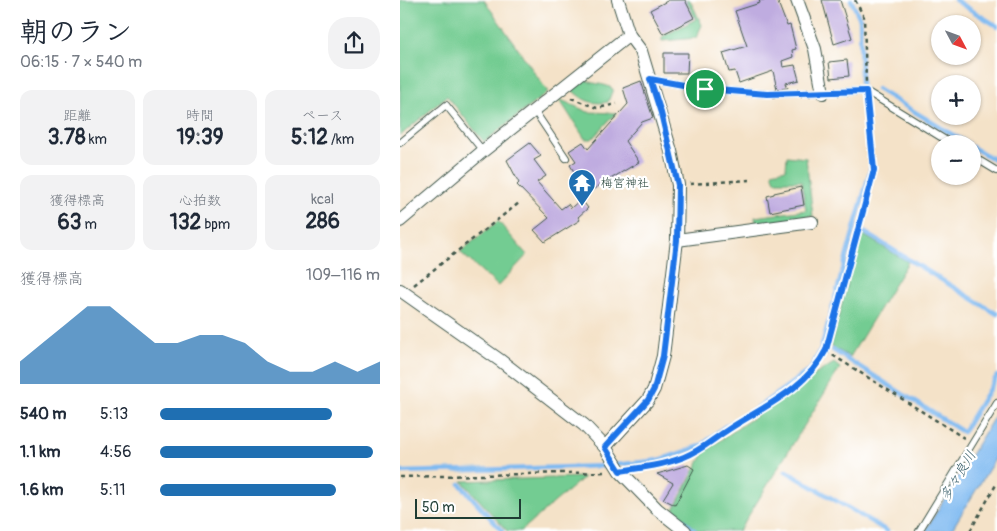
<!DOCTYPE html>
<html lang="ja">
<meta charset="utf-8">
<style>
:root{--surface:#fff;--page:#f2f2f3;--text:#1f2937;--muted:#747a83;--accent:#1f6fb2}
body{margin:0;font-family:Pangolin,"Klee One",sans-serif;background:var(--page);color:var(--text);height:100vh;display:flex;flex-direction:column;font-size:19px;white-space:nowrap}
*{box-sizing:border-box;margin:0}
p{font-size:16px;color:var(--muted)}
.icon{flex:none;width:28px;height:28px;fill:none;stroke:currentColor;stroke-width:2;stroke-linecap:round;stroke-linejoin:round}
.map{position:relative;flex:1;overflow:hidden}
.side{display:flex;flex-direction:column;background:var(--surface);width:400px}
.side>*{flex:none}
.needle{width:32px;rotate:131deg}
.controls{position:absolute;left:531px;top:15px;display:grid;gap:10px}
.controls a{display:grid;place-items:center;width:50px;height:50px;border-radius:50%;background:var(--surface);box-shadow:0 1px 4px #0004;font-size:25px}
.scale{position:absolute;left:15px;bottom:12px;width:106px;box-sizing:border-box;padding-left:5px;border:2px solid #1f3d34;border-top:0;font-size:14px;line-height:18px;white-space:nowrap;color:#1f3d34;-webkit-text-stroke:4px #fff;paint-order:stroke}
.pin{position:absolute;display:grid;place-items:center;width:42px;height:42px;color:#fff;margin:-21px;border:2px solid #fff;border-radius:50%;box-shadow:0 1px 5px #0007}
.round{display:grid;place-items:center;flex:none;width:52px;height:52px;border-radius:20px;background:var(--page)}
.summary{display:flex;align-items:center;justify-content:space-between;height:85px;padding:0 20px}
h1{font-size:28px;font-weight:800;line-height:38px}
.stats{display:grid;grid-template-columns:repeat(3,1fr);gap:8px;height:85px;padding:5px 20px}
.stats div{display:grid;align-content:center;border-radius:12px;background:var(--page);text-align:center}
.stats b{font-size:21px;font-weight:800}
.stats small{font-size:14px;font-weight:400}
.stats p{font-size:14px}
.chart{height:140px;padding:10px 20px}
.chart p{display:flex;justify-content:space-between}
.chart svg{width:100%;height:90px;margin-top:5px;fill:var(--accent);opacity:.7}
ul{padding:0 20px;list-style:none;font-size:16px}
li{display:grid;grid-template-columns:80px 60px 1fr;align-items:center;height:38px}
li i{height:12px;border-radius:6px;background:var(--accent)}
main{display:flex;flex:1;min-height:0}
.map>svg:first-child{display:block}
</style>
<main>
<section class="side">
<div class="summary"><div><h1>朝のラン</h1><p>06:15 · 7 × 540 m</p></div><a class="round"><svg class="icon" aria-label="share" viewBox="0 0 24 24"><path d="M12 15V3M7 8l5-5 5 5M5 13v7h14v-7"/></svg></a></div>
<div class="stats">
<div><p>距離</p><b>3.78<small> km</small></b></div>
<div><p>時間</p><b>19:39</b></div>
<div><p>ペース</p><b>5:12<small> /km</small></b></div>
</div>
<div class="stats">
<div><p>獲得標高</p><b>63<small> m</small></b></div>
<div><p>心拍数</p><b>132<small> bpm</small></b></div>
<div><p>kcal</p><b>286</b></div>
</div>
<div class="chart"><p><span>獲得標高</span>109–116 m</p>
<svg viewBox="0 0 160 44" preserveAspectRatio="none"><path d="M0 44V33L10 24L20 15L30 6L40 6L50 15L60 24L70 24L80 20L90 20L100 24L110 33L120 38L130 38L140 33L150 38L160 33V44z"/></svg>
</div>
<ul>
<li><b>540 m</b>5:13<i style="width:78%"></i></li>
<li><b>1.1 km</b>4:56<i style="width:97%"></i></li>
<li><b>1.6 km</b>5:11<i style="width:80%"></i></li>
</ul>
</section>
<div class="map">
<svg width="597" height="531" viewBox="0 0 597 531">
<rect width="100%" height="100%" fill="#fff"/>
<filter id="ink" filterUnits="userSpaceOnUse"><feTurbulence type="fractalNoise" baseFrequency=".02" numOctaves="2"/><feDisplacementMap in="SourceGraphic" scale="10" xChannelSelector="R" yChannelSelector="G"/><feConvolveMatrix kernelMatrix="1 2 1 2 8 2 1 2 1" color-interpolation-filters="sRGB"/></filter>
<filter id="wash" filterUnits="userSpaceOnUse"><feTurbulence type="fractalNoise" baseFrequency=".0096" numOctaves="4" result="noise"/><feDisplacementMap in="SourceGraphic" scale="20" xChannelSelector="R" yChannelSelector="G"/><feGaussianBlur stdDeviation="1.12" result="paint"/><feColorMatrix in="noise" values="0 0 0 0 0 0 0 0 0 0 0 0 0 0 0 0 0 1.4 0 .05"/><feComposite in="paint" operator="in"/></filter>
<g filter="url(#wash)">
<rect width="100%" height="100%" fill="#f4e2c8"/>
<!-- green -->
<g fill="#73cc92" stroke="#498463">
<path d="M0 0H84L148 92 84 142 47 96 0 136Z"/>
<path d="M286 0H290L302 25 296 38 262 41V37L296 19Z"/>
<path d="M182 77C191 86 204 82 213 89L208 102C193 105 184 101 173 91V83Z"/>
<path d="M159 99 188 112 216 113 192 139H185Z"/>
<path d="M387 156 406 158 413 216 356 224 355 217 406 210 401 181H375L372 172 386 169Z"/>
<path d="M98 221 127 255 98 286 60 252Z"/>
<path d="M460 233 508 262 450 357 431 346Z"/>
<path d="M434 363 440 368 339 531H298L276 511 274 509 305 451 416 374Z"/>
<path d="M184 477 121 531H107L62 481Z"/>
</g>
<!-- water -->
<path fill="#7fbaf1" stroke="#4f7c92" d="M597 412V456L551 531H525Z"/>
<g fill="none" stroke-linecap="round" stroke-linejoin="round">
<!-- stream -->
<g stroke="#7fbaf1" stroke-width="4.5">
<path d="M555 0 597 26"/>
<path d="M477 89 568 144"/>
<path d="M572 147 597 161"/>
<path d="M464 232 597 314"/>
<path d="M433 350 563 432 597 376"/>
<path d="M386 471 487 531"/>
<path d="M0 472 206 466 260 460 301 446 324 427 354 410 411 369 421 349 472 164 461 84 460 19 451 0"/>
<path d="M60 484 102 531"/>
<path d="M275 513 295 531"/>
</g>
</g>
<g id="blocks">
<!-- building -->
<g fill="#bface0">
<path d="M269 0H285L294 18 263 34 250 10Z"/>
<path d="M359 0H377L387 26 390 25 396 49 392 50 393 57 382 61 383 67 395 65 399 80 386 83 388 88 377 89 373 71 339 83 335 71 329 72 323 53 347 46 335 11 360 3Z"/>
<path d="M422 0H440L452 38 434 44Z"/>
<path d="M264 53H288L287 73H264Z"/>
<path d="M447 60 449 76 431 78 429 62Z"/>
<path d="M241 81 253 118 242 122 225 141 239 162 187 193 170 165 176 161 169 151 183 142 188 149 228 104 223 88Z"/>
<path d="M130 143 141 156 134 160 146 176 137 182 161 209 168 204 171 208 181 199 188 208 178 217 180 220 145 242 134 230 149 218 117 185 119 183 107 160Z"/>
<path d="M401 187 404 205 370 212 367 196 374 194V193Z"/>
<path d="M288 465 294 469 275 505 263 499 273 483 257 474Z"/>
</g>
</g>
</g>
<g filter="url(#ink)">
<use href="#blocks" fill-opacity="0" stroke="#3f564a" stroke-width="1"/>
<g fill="none" stroke-linecap="round" stroke-linejoin="round">
<defs>
<g id="lane">
<path d="M250 79 305 89 367 94 466 91 552 144"/>
<path d="M134 110 166 158"/>
<path d="M0 143 46 105 83 151"/>
<path d="M572 156 597 171"/>
<path d="M519 531 597 403"/>
</g>
<g id="street">
<path d="M397 0 415 49 423 93"/>
<path d="M0 221 83 151 229 35"/>
<path d="M277 240 412 222"/>
<path d="M0 290 101 361 184 425 205 447 220 471 257 509 285 531"/>
<path d="M205 447 248 400 254 389 263 356 277 240 278 185 271 151 241 51 229 35 218 0"/>
</g>
</defs>
<!-- lane casing -->
<use href="#lane" stroke="#3f564a" stroke-width="8"/>
<!-- street casing -->
<use href="#street" stroke="#3f564a" stroke-width="14"/>
<!-- path -->
<g stroke="#3f564a" stroke-width="2.5" stroke-dasharray="4 4" stroke-linecap="butt">
<path d="M455 0 464 17 466 82"/>
<path d="M171 98 197 108 217 104"/>
<path d="M290 184 350 180"/>
<path d="M14 285 119 203"/>
<path d="M426 351 564 438"/>
<path d="M236 469C259 465 281 460 302 449 312 444 320 435 329 428 363 407 408 388 426 351L474 170 468 105"/>
<path d="M0 477 206 472"/>
<path d="M570 531 597 483"/>
</g>
<!-- lane -->
<use href="#lane" stroke="#fff" stroke-width="6"/>
<!-- street -->
<use href="#street" stroke="#fff" stroke-width="12"/>
</g>
</g>
<g fill="none" stroke-linecap="round" stroke-linejoin="round" filter="url(#ink)">
<defs>
<path id="route" d="M250 79 305 89 367 94 466 91 474 170 426 350C407 388 363 407 329 429 313 439 302 450 284 457 264 465 241 468 220 471L205 447 248 400 254 389 263 356 277 240 278 185 261 113Z"/>
</defs>
<!-- route casing -->
<use href="#route" stroke="#fff" stroke-width="10"/>
<!-- route -->
<use href="#route" stroke="#1a73e8" stroke-width="6"/>
</g>
<!-- icons -->
<defs>
<symbol id="temple-pin" viewBox="-11 -11 22 30"><path d="M0 17L-7.5 6A9.5 9.5 0 1 1 7.5 6Z" fill="#1f6fb2" stroke="#fff"/><path d="M0-6L5-2H3V0L6.5 2.5H4V6H1.5V3h-3V6H-4V2.5H-6.5L-3 0V-2H-5Z" fill="#fff"/></symbol>
</defs>
<g fill-rule="evenodd">
<use href="#temple-pin" x="166" y="167" width="32" height="43"/>
</g>
<g text-anchor="middle" dominant-baseline="central" stroke-width="4.5" stroke-linejoin="round" paint-order="stroke">
<!-- poi labels -->
<g font-size="12" fill="#1f3d34" stroke="#fff" text-anchor="start">
<text x="201" y="183">梅宮神社</text>
</g>
<!-- water labels -->
<g font-size="14" font-style="italic" fill="#3c626d" stroke="#fff">
<text transform="translate(558 476) rotate(-59)">多々良川</text>
</g>
</g>
</svg>
<div class="controls">
<a><svg class="needle" viewBox="-14 -14 28 28"><path d="M0-13l5 13h-10z" fill="#e53935"/><path d="M0 13l5-13h-10z" fill="#747a83"/></svg></a>
<a>+</a>
<a>−</a>
</div>
<div class="scale">50 m</div>
<div class="pin" style="left:305px;top:89px;background:#1e9e55"><svg class="icon" aria-label="arrive" viewBox="0 0 24 24"><path d="M6 21V4h12l-3 4 3 4H6"/></svg></div>
</div>
</main>
